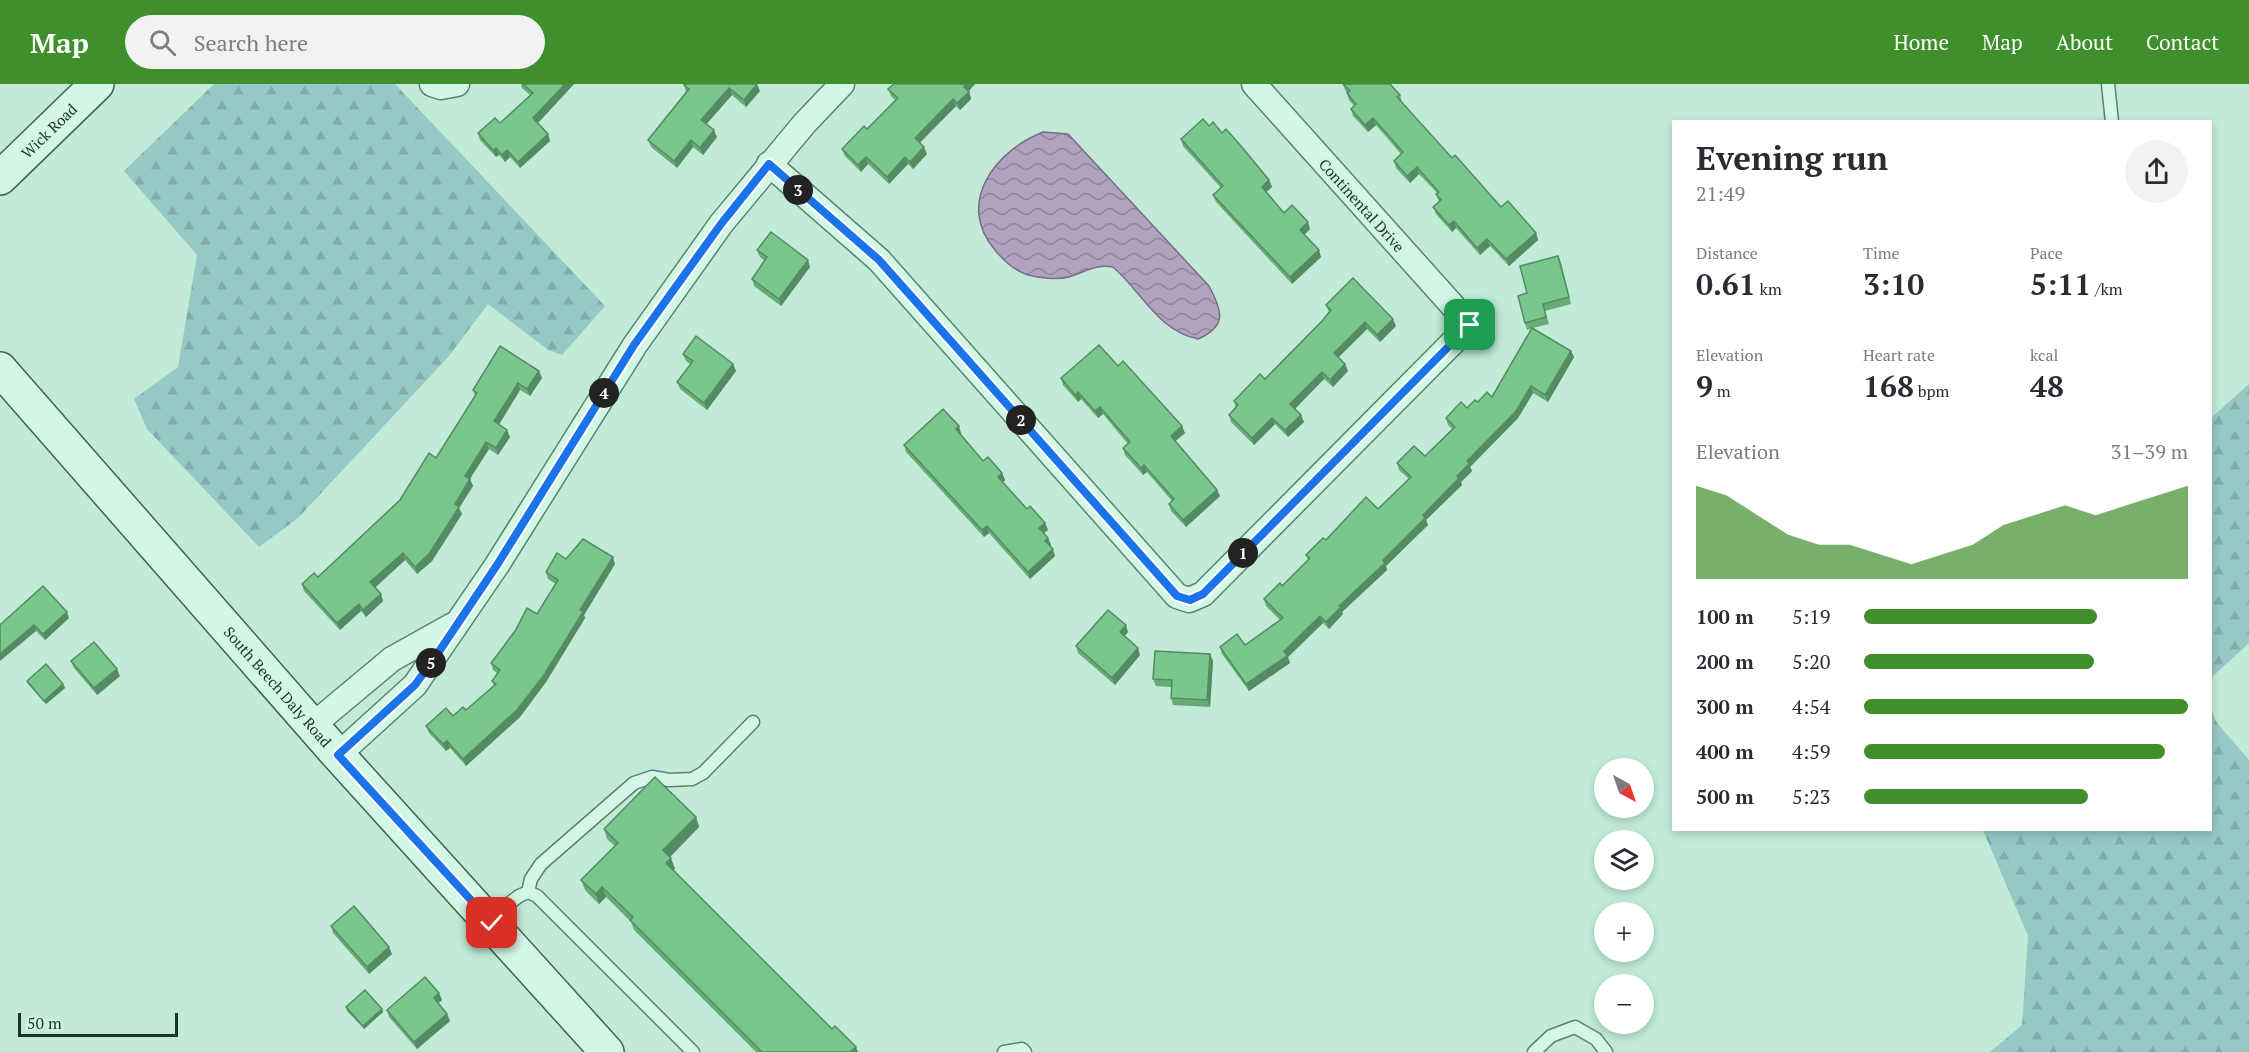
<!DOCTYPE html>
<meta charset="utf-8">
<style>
:root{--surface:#fff;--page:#f2f2f3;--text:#2b2b33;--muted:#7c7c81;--accent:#3f8f2d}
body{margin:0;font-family:"PT Serif",serif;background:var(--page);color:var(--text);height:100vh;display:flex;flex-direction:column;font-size:22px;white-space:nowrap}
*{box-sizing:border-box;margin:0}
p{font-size:20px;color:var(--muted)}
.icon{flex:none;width:33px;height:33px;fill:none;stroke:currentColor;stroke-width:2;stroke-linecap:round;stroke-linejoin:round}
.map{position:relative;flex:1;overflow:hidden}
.side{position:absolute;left:1672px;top:36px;width:540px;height:711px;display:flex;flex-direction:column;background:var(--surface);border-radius:0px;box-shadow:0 3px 9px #0003}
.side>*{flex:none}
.needle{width:39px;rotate:140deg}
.tools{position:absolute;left:1594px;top:674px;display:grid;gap:12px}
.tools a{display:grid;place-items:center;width:60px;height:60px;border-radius:50%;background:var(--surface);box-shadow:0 3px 9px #0003;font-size:30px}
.scale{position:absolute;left:18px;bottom:15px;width:160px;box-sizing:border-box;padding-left:6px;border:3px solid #1d3424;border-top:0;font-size:16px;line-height:21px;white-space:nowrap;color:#1d3424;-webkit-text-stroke:4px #d0f3e3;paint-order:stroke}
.pin{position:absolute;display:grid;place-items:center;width:51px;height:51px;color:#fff;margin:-26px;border-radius:12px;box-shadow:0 3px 9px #0006}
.km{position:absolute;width:30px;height:30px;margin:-15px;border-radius:50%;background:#222;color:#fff;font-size:16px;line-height:30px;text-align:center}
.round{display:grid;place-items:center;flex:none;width:63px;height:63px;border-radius:32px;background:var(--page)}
.summary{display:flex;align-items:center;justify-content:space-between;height:102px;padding:0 24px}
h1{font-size:33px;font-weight:700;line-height:45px}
.stats{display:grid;grid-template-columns:repeat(3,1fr);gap:9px;height:102px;padding:6px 24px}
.stats div{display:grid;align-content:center}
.stats b{font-size:30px;font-weight:700}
.stats small{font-size:16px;font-weight:400}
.stats p{font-size:16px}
.chart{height:168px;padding:12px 24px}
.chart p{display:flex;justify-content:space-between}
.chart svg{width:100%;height:108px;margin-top:6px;fill:var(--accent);opacity:.7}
ul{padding:0 24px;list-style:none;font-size:20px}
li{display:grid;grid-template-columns:96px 72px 1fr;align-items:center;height:45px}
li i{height:15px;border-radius:8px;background:var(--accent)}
header{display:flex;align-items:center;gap:36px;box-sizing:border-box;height:84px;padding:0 30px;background:var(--accent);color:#fff}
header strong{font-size:28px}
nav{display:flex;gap:33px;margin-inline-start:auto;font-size:21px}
.search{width:420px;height:54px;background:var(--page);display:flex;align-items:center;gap:15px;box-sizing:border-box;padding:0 21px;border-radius:33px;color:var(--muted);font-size:22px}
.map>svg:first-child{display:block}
</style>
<header>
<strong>Map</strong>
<div class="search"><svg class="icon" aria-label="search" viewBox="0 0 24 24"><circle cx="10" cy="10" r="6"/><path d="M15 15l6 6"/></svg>Search here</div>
<nav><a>Home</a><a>Map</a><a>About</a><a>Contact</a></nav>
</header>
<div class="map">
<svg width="2249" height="968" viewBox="0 0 2249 968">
<defs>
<pattern id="forest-firs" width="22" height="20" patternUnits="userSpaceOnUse" patternTransform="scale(1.5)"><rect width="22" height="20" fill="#96c8c5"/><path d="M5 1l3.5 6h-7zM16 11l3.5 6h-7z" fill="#81aca9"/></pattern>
<pattern id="water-waves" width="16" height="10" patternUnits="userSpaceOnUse" patternTransform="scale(1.5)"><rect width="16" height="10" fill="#b1a3be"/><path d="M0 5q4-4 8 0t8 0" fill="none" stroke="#8f869a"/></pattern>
</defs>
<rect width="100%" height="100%" fill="#c1ebd7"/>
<!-- forest -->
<g fill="url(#forest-firs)">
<path d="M214 0H395L605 222 562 271 548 266 488 220 449 272 298 434 259 463 147 345 134 315 178 283 197 171 124 87Z"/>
<path d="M2249 300V559L2211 594V334Z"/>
<path d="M2211 625 2217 639 2249 676V968H1990L2022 941 2028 852 1983 746H2211Z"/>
</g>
<!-- water -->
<path fill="url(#water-waves)" stroke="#7d6b8b" stroke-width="1.5" d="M1043 48 1068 50 1209 202C1222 226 1228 242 1198 255 1158 247 1142 208 1113 183 1094 180 1086 188 1069 193 1058 196 1039 194 1028 191 1015 187 1003 176 995 166 955 119 995 67 1043 48Z"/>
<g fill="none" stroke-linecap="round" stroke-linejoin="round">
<defs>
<g id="lane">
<path d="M2108 0 2112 38"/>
<path d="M528 808 531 795 541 780 634 699 652 693 669 696 692 695 703 689 753 638"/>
<path d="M489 835 519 812 528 808 537 812 693 968"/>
<path d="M1004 968 1022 965 1025 968"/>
<path d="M1534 968 1551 952 1575 943 1596 955 1606 968"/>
</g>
<g id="street">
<path d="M432 0 441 3 457 0"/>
<path d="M769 80 879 176 1169 503 1177 512 1189 516 1203 510 1470 241 1254 0"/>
<path d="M313 641 392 575 453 541"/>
<path d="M338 671 415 601 497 481 635 261 721 140 804 40 842 0"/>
</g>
<g id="secondary">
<path id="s1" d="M0 94 97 0"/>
<path id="s2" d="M0 285 338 671 607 968"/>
</g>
</defs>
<!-- lane casing -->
<use href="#lane" stroke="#5a8369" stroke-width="15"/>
<!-- street casing -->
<use href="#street" stroke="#5a8369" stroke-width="27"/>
<!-- secondary casing -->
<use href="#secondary" stroke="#3d654a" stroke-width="36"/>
<!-- lane -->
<use href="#lane" stroke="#d4f6e6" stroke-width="12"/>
<!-- street -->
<use href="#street" stroke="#d4f6e6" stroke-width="24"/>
<!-- secondary -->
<use href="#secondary" stroke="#d4f6e6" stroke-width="33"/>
</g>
<!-- wall -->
<g fill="#68ab78">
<path d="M521 0H574L538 39 548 50 550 57 520 84 510 73 505 78 499 71 496 73 480 56 478 49 500 39 530 11 522 4Z"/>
<path d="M894 0H975L969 7 971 15 960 26 956 22 920 59 927 70 913 85 908 80 889 100 868 80 861 88 845 72 842 65 867 45 895 16 891 12 888 5Z"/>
<path d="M1343 0H1390L1400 11 1402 18 1452 74 1501 123 1536 149 1538 156 1509 182 1490 162 1480 171 1456 144 1452 148 1436 130 1433 123 1439 118 1436 110 1437 109 1419 90 1410 99 1396 84 1394 77 1401 70 1376 41 1368 48 1353 32 1351 25 1354 22 1349 16 1347 9 1345 6Z"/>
<path d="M684 1 760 7 746 23 732 11 706 40 717 53 703 71 693 63 677 84 651 63 648 56 686 8Z"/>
<path d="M1209 42 1222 49 1269 96 1272 103 1266 108 1284 129 1310 145 1304 151 1321 173 1292 200 1216 118 1213 111 1221 104 1183 62 1181 55Z"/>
<path d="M757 166 810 183 781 222 754 202 752 195 765 177 760 173Z"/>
<path d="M1558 172 1571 220 1545 227 1549 240 1533 244 1571 267 1574 273 1548 318 1533 309 1518 334 1470 383 1472 387 1461 398 1462 401 1426 436 1428 441 1386 482 1387 486 1342 528 1343 530 1329 545 1323 539 1288 573 1290 579 1249 607 1222 570 1220 563 1245 561 1280 536 1266 522 1264 515 1282 502 1308 476 1306 471 1326 456 1378 425 1409 395 1399 386 1397 379 1425 372 1452 345 1448 341 1446 334 1478 318 1492 313 1532 244 1527 246 1525 239 1527 209Z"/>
<path d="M1326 221 1396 242 1380 258 1367 245 1338 273 1345 280 1348 287 1333 303 1324 295 1295 324 1304 338 1288 353 1275 340 1254 361 1231 338 1229 331 1236 324 1234 317 1265 295 1322 237 1329 228Z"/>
<path d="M683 270 733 280 736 287 707 326 680 305 677 298 691 281 686 277Z"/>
<path d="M1118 282 1185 349 1175 357 1217 406 1220 412 1186 443 1171 427 1169 420 1172 417 1147 388 1143 391 1125 371 1123 364 1128 360 1103 330 1098 334 1081 315 1078 318 1063 301 1061 294Z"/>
<path d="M542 294 530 312 520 306 499 340 510 353 498 371 489 365 470 395 473 402 459 424 462 430 432 477 417 490 405 476 375 504 381 510 383 517 366 533 361 527 340 546 304 507 302 500 318 493 400 416 436 374 475 312 473 306Z"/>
<path d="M961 349 960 350 983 377 1002 389 1005 396 1003 398 1027 425 1045 439 1048 446 1044 449 1048 454 1051 461 1050 462 1055 472 1030 495 989 449 984 453 906 368 904 361Z"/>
<path d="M566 475 615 480 584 531 585 534 546 598 520 633 466 682 450 664 446 667 429 649 426 642 453 632 466 626 494 602 492 597 497 589 493 586 491 579 537 530 556 500 548 495 546 488Z"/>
<path d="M69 534 45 556 36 547 1 540Z"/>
<path d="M1128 548 1124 552 1140 571 1115 601 1078 569 1076 562Z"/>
<path d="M71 577 120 592 97 611 74 584Z"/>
<path d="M1213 577 1210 623 1173 621 1171 614V603L1156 602 1153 595Z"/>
<path d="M27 597 63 600 65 604 46 620 28 600Z"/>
<path d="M696 733 699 743 670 773 675 785 673 786 832 945 858 968H756L634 846 631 838 606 813 599 820 585 806 581 796 615 762 607 755 604 745Z"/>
<path d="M331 842 392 870 369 890 333 849Z"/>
<path d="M439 909 442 916 438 919 447 930 450 937 417 965 389 933 387 926Z"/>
<path d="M346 923 382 925 383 928 364 945 347 927Z"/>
</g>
<!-- shaded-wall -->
<g fill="#558b62">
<path d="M565 0H574L536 41 533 34Z"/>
<path d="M757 0 760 7 746 23 744 16Z"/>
<path d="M966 0H975L966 10 964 3Z"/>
<path d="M729 4 732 11 704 43 701 36Z"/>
<path d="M969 8 971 15 960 26 957 19Z"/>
<path d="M953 15 956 22 917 61 915 54Z"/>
<path d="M1373 34 1376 41 1368 48 1365 41Z"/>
<path d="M714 46 717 53 703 71 700 64Z"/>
<path d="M548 50 550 57 520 84 518 78Z"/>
<path d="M691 56 693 63 677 84 674 77Z"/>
<path d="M924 63 927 70 913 85 910 78Z"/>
<path d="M496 64 499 71 496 73 493 66Z"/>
<path d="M507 66 510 73 505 78 502 71Z"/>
<path d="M866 73 868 80 861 88 858 81Z"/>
<path d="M905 73 908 80 889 100 887 93Z"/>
<path d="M1417 83 1419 90 1410 99 1407 92Z"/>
<path d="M1269 96 1272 103 1264 110 1262 103Z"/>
<path d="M1454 137 1456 144 1452 148 1449 141Z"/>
<path d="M1308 138 1310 145 1302 153 1300 146Z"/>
<path d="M1536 149 1538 156 1509 182 1506 175Z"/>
<path d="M1487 155 1490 162 1480 171 1477 164Z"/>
<path d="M1319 166 1321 173 1292 200 1290 193Z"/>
<path d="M1558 172 1561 179 1571 220 1569 213Z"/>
<path d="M808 176 810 183 781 222 779 215Z"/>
<path d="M1393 235 1396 242 1380 258 1377 251Z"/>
<path d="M1365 238 1367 245 1336 276 1334 269Z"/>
<path d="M1571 267 1574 273 1548 318 1545 311Z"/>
<path d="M733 280 736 287 707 326 704 319Z"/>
<path d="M1345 280 1348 287 1333 303 1330 296Z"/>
<path d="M539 287 542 294 530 312 527 305Z"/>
<path d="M1322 288 1324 295 1293 327 1290 320Z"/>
<path d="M518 299 520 306 497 344 494 337Z"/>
<path d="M1531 302 1533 309 1518 334 1470 383 1472 387 1461 398 1462 401 1426 436 1428 441 1386 482 1387 486 1342 528 1343 530 1329 545 1326 538 1339 522 1383 476 1457 392 1467 377Z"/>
<path d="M1078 308 1081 315 1078 318 1075 311Z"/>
<path d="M1100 323 1103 330 1098 334 1095 327Z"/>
<path d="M1301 331 1304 338 1288 353 1285 346Z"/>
<path d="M1272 334 1275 340 1254 361 1252 354Z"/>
<path d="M959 342 961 349 958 352 956 345Z"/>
<path d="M1182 342 1185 349 1173 359 1171 352Z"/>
<path d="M507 346 510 353 498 371 496 364Z"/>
<path d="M486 358 489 365 467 399 465 392Z"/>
<path d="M1144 381 1147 388 1143 391 1141 384Z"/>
<path d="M1002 389 1005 396 1001 400 998 393Z"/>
<path d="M470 395 473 402 459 424 462 430 432 477 417 490 415 483Z"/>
<path d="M1217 406 1220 412 1186 443 1183 436Z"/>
<path d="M1045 439 1048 446 1042 451 1039 444Z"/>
<path d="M987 442 989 449 984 453 982 446Z"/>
<path d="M1048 454 1051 461 1048 464 1045 457Z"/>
<path d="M1053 465 1055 472 1030 495 1028 488Z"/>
<path d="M403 469 405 476 373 505 370 498Z"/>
<path d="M613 473 615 480 584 531 585 534 546 598 520 633 466 682 463 675 580 526Z"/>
<path d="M381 510 383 517 366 533 363 526Z"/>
<path d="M359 520 361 527 340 546 337 539Z"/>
<path d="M67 528 69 534 45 556 43 550Z"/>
<path d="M1320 532 1323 539 1288 573 1290 579 1249 607 1246 600 1284 567Z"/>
<path d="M34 541 36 547 0 577V570Z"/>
<path d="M1126 541 1128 548 1122 555 1120 548Z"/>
<path d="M1138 564 1140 571 1115 601 1112 594Z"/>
<path d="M1210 570 1213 577 1210 623 1207 616Z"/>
<path d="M117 585 120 592 97 611 94 604Z"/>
<path d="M63 600 65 604 46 620 44 617Z"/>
<path d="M447 657 450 664 446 667 443 660Z"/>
<path d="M696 733 699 743 667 776 663 766Z"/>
<path d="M671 774 675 785 670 789 666 779Z"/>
<path d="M602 803 606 813 599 820 596 810Z"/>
<path d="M389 863 392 870 369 890 367 883Z"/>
<path d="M439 909 442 916 436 921 434 914Z"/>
<path d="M382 925 383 928 364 945 363 942Z"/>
<path d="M447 930 450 937 417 965 414 958Z"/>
<path d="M856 963 858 968H850Z"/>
</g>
<!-- building -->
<g fill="#79c78c" stroke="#558b62" stroke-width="1.5">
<path d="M523 0H565L533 34 548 50 518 78 507 66 502 71 496 64 493 66 478 49 495 34 500 39 533 9Z"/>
<path d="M685 0H757L744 16 729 4 701 36 714 46 700 64 691 56 674 77 648 56 689 5 684 1Z"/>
<path d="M894 0H966L964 3 969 8 957 19 953 15 915 54 924 63 910 78 905 73 887 93 866 73 858 81 842 65 864 42 867 45 898 14 888 5Z"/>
<path d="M1343 0H1390L1400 11 1397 13 1452 74 1455 71 1501 123 1508 117 1536 149 1506 175 1487 155 1477 164 1454 137 1449 141 1433 123 1441 116 1436 110 1439 108 1417 83 1407 92 1394 77 1403 68 1373 34 1365 41 1351 25 1356 20 1347 9 1350 7Z"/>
<path d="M1203 35 1209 42 1213 38 1222 49 1226 45 1241 62 1269 96 1262 103 1284 129 1292 121 1308 138 1300 146 1319 166 1290 193 1213 111 1223 102 1181 55Z"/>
<path d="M771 148 808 176 779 215 752 195 767 173 757 166Z"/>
<path d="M1558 172 1569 213 1543 220 1546 233 1525 239 1518 212 1527 209 1520 182Z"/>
<path d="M1353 194 1393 235 1377 251 1365 238 1334 269 1345 280 1330 296 1322 288 1290 320 1301 331 1285 346 1272 334 1252 354 1229 331 1238 321 1234 317 1260 290 1265 295 1322 237 1331 226 1326 221Z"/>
<path d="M1532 244 1571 267 1545 311 1531 302 1516 327 1467 377 1469 380 1457 392 1459 394 1423 431 1425 434 1383 476 1385 479 1339 522 1341 523 1326 538 1320 532 1284 567 1287 572 1246 600 1220 563 1237 550 1245 561 1283 534 1264 515 1280 499 1282 502 1310 474 1306 471 1323 454 1326 456 1366 413 1378 425 1411 393 1397 379 1414 362 1425 372 1455 343 1446 334 1461 318 1467 324 1475 316 1478 318 1487 308 1492 313Z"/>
<path d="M696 252 733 280 704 319 677 298 693 277 683 270Z"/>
<path d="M1099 261 1118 282 1123 277 1182 342 1171 352 1217 406 1183 436 1169 420 1174 415 1144 381 1141 384 1123 364 1130 358 1100 323 1095 327 1078 308 1075 311 1061 294Z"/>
<path d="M500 262 539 287 527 305 518 299 494 337 507 346 496 364 486 358 465 392 470 395 455 420 459 423 429 470 415 483 403 469 370 498 381 510 363 526 359 520 337 539 302 500 314 489 318 493 400 416 429 369 436 374 477 309 473 306Z"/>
<path d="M943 325 959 342 956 345 983 377 988 373 1002 389 998 393 1027 425 1030 422 1045 439 1039 444 1048 454 1045 457 1053 465 1028 488 987 442 982 446 904 361Z"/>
<path d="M583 455 613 473 580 526 583 528 544 591 517 626 463 675 447 657 443 660 426 642 446 624 453 632 463 623 466 626 496 600 492 597 500 586 491 579 515 547 527 524 537 530 558 496 546 488 557 469 566 475Z"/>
<path d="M43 502 67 528 43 550 34 541 0 570V540H1Z"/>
<path d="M1108 526 1126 541 1120 548 1138 564 1112 594 1076 562Z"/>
<path d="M94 558 117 585 94 604 71 577Z"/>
<path d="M1155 567 1210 570 1207 616 1171 614 1172 596 1153 595Z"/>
<path d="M46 580 63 600 44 617 27 597Z"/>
<path d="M655 693 696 733 663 766 671 774 666 779 832 945 835 942 856 963 850 968H762L630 836 633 833 602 803 596 810 581 796 618 759 604 745Z"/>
<path d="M354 822 389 863 367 883 331 842Z"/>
<path d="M425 893 439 909 434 914 447 930 414 958 387 926Z"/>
<path d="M365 906 382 925 363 942 346 923Z"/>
</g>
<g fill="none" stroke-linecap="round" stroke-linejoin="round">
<defs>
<path id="route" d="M492 839 338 671 415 601 436 572 497 481 634 261 721 140 769 80 879 176 1169 503 1177 512 1190 516 1203 510 1470 241"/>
</defs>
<!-- route casing -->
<use href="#route" stroke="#fff" stroke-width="12"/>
<!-- route -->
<use href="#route" stroke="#1a73e8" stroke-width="8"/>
</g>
<g text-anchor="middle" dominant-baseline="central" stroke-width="6" stroke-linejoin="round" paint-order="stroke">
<!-- street labels -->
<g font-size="15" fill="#1d3424" stroke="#d0f3e3">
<text stroke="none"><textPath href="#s1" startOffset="68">Wick Road</textPath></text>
<text transform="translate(1362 121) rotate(48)">Continental Drive</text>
<text stroke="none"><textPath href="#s2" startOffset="422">South Beech Daly Road</textPath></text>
</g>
</g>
</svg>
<div class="tools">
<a><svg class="needle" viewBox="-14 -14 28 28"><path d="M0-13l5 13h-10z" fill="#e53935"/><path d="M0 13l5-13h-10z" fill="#7c7c81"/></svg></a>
<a><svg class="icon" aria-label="layers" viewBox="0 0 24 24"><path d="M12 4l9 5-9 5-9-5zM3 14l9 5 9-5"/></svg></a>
<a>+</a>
<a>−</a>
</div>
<div class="scale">50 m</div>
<div class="pin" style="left:1470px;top:241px;background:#1e9e55"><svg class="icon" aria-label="arrive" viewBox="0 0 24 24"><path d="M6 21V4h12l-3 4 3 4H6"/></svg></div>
<div class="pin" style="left:492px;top:839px;background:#d93025"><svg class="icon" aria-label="check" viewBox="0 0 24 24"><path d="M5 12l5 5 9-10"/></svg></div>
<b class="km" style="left:1243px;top:469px">1</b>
<b class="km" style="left:1021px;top:336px">2</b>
<b class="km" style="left:798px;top:106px">3</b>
<b class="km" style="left:604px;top:309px">4</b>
<b class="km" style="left:431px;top:579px">5</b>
<section class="side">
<div class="summary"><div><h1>Evening run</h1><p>21:49</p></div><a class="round"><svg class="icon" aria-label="share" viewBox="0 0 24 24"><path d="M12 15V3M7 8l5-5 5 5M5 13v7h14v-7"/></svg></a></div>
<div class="stats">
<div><p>Distance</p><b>0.61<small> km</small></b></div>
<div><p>Time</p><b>3:10</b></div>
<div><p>Pace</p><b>5:11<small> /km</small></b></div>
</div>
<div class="stats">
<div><p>Elevation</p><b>9<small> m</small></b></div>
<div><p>Heart rate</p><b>168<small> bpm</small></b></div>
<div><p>kcal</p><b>48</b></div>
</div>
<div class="chart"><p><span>Elevation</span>31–39 m</p>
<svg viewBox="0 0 160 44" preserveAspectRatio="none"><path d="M0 44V6L10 10L20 18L30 26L40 30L50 30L60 34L70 38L80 34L90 30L100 22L110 18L120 14L130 18L140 14L150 10L160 6V44z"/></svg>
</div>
<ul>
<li><b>100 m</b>5:19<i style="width:72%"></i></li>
<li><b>200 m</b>5:20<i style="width:71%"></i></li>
<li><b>300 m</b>4:54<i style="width:100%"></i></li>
<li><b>400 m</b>4:59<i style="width:93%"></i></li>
<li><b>500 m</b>5:23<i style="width:69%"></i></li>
</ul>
</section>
</div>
